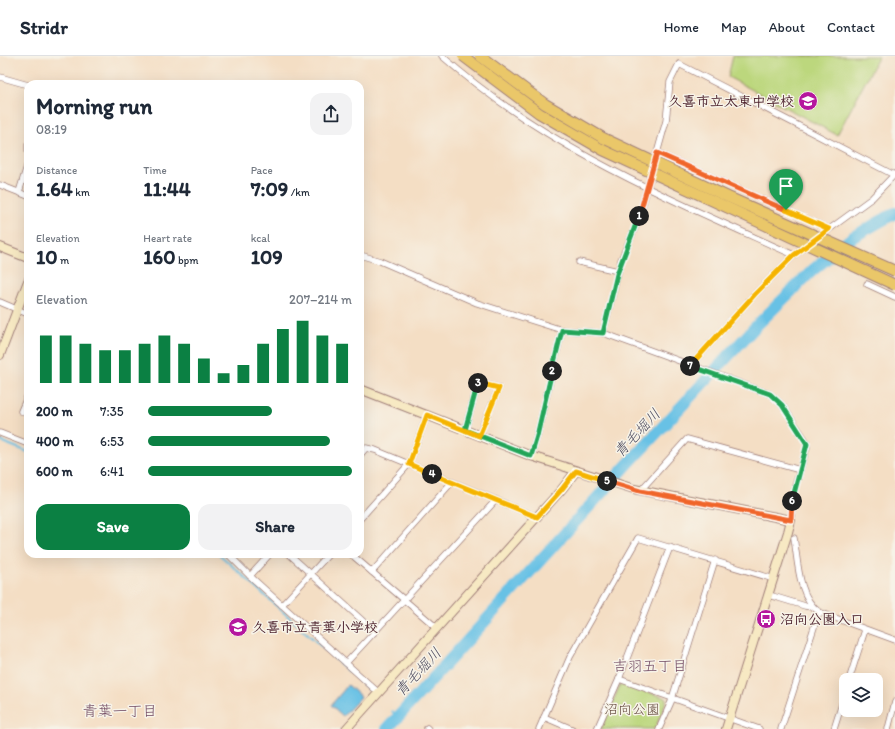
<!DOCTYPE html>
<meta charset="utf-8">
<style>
:root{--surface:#fff;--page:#f2f2f3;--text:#1f2937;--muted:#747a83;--line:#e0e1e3;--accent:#0b8043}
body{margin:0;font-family:Itim,"Klee One",sans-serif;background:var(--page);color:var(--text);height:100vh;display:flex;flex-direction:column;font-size:15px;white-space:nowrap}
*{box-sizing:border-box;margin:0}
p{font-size:13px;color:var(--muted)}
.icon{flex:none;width:22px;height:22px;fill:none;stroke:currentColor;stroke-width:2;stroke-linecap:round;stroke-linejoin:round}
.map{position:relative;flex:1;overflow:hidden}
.sheet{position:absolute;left:24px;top:24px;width:340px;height:478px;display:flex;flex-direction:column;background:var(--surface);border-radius:12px;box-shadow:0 4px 16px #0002}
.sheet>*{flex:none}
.controls{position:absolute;left:839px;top:617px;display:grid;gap:8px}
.controls a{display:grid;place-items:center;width:44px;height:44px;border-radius:8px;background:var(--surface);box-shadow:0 4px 16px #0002;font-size:20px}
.pin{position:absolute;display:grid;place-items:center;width:34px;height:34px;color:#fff;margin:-41px -17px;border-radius:50% 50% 50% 0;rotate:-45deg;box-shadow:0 0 4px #0007}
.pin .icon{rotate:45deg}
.km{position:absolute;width:20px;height:20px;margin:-10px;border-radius:50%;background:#222;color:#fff;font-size:11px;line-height:20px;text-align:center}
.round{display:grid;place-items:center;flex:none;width:42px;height:42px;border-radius:12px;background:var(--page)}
.headline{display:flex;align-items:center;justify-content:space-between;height:68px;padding:0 12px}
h1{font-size:22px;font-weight:700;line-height:30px}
.stats{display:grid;grid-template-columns:repeat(3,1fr);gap:6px;height:68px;padding:4px 12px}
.stats div{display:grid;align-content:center}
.stats b{font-size:20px;font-weight:700}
.stats small{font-size:11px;font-weight:400}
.stats p{font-size:11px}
.chart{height:112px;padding:8px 12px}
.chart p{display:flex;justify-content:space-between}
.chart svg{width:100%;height:72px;margin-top:4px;stroke:var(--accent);stroke-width:6}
.cta{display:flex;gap:8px;margin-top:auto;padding:8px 12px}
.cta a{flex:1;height:46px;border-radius:12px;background:var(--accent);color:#fff;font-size:16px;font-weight:700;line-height:46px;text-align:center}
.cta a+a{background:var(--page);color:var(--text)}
ul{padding:0 12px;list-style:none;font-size:13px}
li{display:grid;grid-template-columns:64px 48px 1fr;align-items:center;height:30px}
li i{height:10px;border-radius:5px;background:var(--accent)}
header{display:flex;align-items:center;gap:24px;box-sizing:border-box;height:56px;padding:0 20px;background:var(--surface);border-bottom:1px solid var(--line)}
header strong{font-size:19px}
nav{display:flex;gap:22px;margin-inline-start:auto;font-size:14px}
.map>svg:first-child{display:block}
</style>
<header>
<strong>Stridr</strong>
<nav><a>Home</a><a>Map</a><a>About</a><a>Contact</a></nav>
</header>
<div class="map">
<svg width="895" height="673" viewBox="0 0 895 673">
<rect width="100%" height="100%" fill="#f7f3e8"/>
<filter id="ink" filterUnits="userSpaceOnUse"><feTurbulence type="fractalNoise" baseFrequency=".025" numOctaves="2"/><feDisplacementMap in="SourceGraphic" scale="8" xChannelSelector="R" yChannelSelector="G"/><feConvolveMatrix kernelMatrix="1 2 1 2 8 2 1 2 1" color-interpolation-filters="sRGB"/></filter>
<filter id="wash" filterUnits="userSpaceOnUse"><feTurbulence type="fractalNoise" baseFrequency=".012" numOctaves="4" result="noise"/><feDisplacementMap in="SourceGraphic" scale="16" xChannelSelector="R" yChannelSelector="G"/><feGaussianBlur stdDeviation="0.9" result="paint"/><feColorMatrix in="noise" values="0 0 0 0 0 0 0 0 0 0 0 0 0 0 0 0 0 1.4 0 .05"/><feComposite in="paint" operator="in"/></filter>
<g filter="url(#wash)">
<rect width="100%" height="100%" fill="#f4dec4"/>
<!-- green -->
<g fill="#bcd77d" stroke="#837b54">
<path d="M733 0H879L837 79 728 21Z"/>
<path d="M623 628 666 642V646L655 673H601L620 629Z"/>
</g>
<!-- water -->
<path fill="#68c1e5" stroke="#597088" d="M348 629 361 641 343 660 331 649Z"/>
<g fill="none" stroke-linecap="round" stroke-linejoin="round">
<!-- stream -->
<g stroke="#68c1e5" stroke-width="2">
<path d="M0 385 28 396"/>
<path d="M219 498 371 635"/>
<path d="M392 655 398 661"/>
</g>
<!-- river -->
<path stroke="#68c1e5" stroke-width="12" d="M387 673 627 409 758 268 813 214 853 181 895 157"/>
</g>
</g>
<g filter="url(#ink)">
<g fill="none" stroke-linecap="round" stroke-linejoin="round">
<defs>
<g id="street">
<path d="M442 0C547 93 668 142 794 199"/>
<path d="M0 21 28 29"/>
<path d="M28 89V94"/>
<path d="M657 97 829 173"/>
<path d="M0 129 28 140"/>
<path d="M19 136 28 107"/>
<path d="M360 199 380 205 477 247 562 274 603 277 770 338 782 349 806 385 807 391 793 437 791 464"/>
<path d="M579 206 618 215"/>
<path d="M867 228 895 241"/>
<path d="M0 246 28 258"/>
<path d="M603 277 621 204 638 165 666 65 670 26 679 8 894 119"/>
<path d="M690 310 755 238 794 199 872 142 895 118"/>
<path d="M28 339 21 355 28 357"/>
<path d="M465 374 478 327 499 332 479 379"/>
<path d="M0 377 28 388"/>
<path d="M360 399 366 392 375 394 537 461"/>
<path d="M531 400 537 380 562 274"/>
<path d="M640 435 687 383 800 414"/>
<path d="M360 463 409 408 427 359"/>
<path d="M794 482C798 505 798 541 819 556L895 584"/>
<path d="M228 498 250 520 379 637"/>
<path d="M289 498 375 576"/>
<path d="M351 498 437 572"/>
<path d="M372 516 452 426"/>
<path d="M250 520 270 498"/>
<path d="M769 539 805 550 811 551"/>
<path d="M282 549 329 498"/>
<path d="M346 607 496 444"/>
<path d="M619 623 759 673"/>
<path d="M849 624 865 574"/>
<path d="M544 661 572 673"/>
<path d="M427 672 428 673"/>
<path d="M539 673 570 601 638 482 774 523"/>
<path d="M597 673 619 623 670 491"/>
<path d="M659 673 671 646 715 504"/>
<path d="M781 673 819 556"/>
<path d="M834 673 846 635"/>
<path d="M888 673 895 646"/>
</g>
<g id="secondary">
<path d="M0 191 28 202"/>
<path d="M0 299 28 225"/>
<path d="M360 333 531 400 634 433 791 464 788 476 726 673"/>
<path d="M346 673 562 433 576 415"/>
</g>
</defs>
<!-- street casing -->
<use href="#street" stroke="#9f7e78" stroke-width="7"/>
<!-- secondary casing -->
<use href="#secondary" stroke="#9f7e78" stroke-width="10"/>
<!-- street -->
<use href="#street" stroke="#fff" stroke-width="5.5"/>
<!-- secondary -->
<use href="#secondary" stroke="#f7e9c3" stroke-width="8"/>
<defs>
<g id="highway-bridge">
<path d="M463 0 539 57 603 94 895 229"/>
<path d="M480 0 545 48 603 82 728 141 895 215"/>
</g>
</defs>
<!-- highway-bridge casing -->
<use href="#highway-bridge" stroke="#9f7e78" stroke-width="12" stroke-linecap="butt"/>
<!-- highway-bridge -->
<use href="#highway-bridge" stroke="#eac769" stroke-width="10"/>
</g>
</g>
<g fill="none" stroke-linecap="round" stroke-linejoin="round" filter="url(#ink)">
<defs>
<path id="split-1" d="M639 160 657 97 786 154"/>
<path id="split-2" d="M552 315 562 274 603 277 617 218 639 160"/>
<path id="split-3" d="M478 327 465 374 531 400 537 380 552 315"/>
<path id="split-4" d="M432 418 409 408 427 359 479 380 499 332 478 327"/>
<path id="split-5" d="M432 418 537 461 562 433 576 415 607 425"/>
<path id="split-6" d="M607 425 640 435 791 464 792 445"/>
<path id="split-7" d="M690 310 770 338 782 349 807 388 792 445"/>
<path id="split-8" d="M690 310 755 238 794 199 829 173 786 154"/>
</defs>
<!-- split-1 casing -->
<use href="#split-1" stroke="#fff" stroke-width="8"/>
<!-- split-2 casing -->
<use href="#split-2" stroke="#fff" stroke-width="8"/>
<!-- split-3 casing -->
<use href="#split-3" stroke="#fff" stroke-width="8"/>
<!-- split-4 casing -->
<use href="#split-4" stroke="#fff" stroke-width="8"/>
<!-- split-5 casing -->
<use href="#split-5" stroke="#fff" stroke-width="8"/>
<!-- split-6 casing -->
<use href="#split-6" stroke="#fff" stroke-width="8"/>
<!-- split-7 casing -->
<use href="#split-7" stroke="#fff" stroke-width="8"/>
<!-- split-8 casing -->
<use href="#split-8" stroke="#fff" stroke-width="8"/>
<!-- split-1 -->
<use href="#split-1" stroke="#f0652b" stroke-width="5"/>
<!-- split-2 -->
<use href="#split-2" stroke="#22a559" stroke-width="5"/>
<!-- split-3 -->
<use href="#split-3" stroke="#22a559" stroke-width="5"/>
<!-- split-4 -->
<use href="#split-4" stroke="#f5b400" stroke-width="5"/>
<!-- split-5 -->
<use href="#split-5" stroke="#f5b400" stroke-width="5"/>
<!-- split-6 -->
<use href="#split-6" stroke="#f0652b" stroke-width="5"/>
<!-- split-7 -->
<use href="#split-7" stroke="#22a559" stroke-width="5"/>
<!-- split-8 -->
<use href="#split-8" stroke="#f5b400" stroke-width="5"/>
</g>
<!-- icons -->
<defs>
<symbol id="school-disc" viewBox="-11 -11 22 22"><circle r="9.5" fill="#b5179e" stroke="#f7f3e8"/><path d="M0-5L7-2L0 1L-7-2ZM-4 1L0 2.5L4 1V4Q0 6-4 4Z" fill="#fff"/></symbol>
<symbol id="bus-disc" viewBox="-11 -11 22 22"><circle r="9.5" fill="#b5179e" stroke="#f7f3e8"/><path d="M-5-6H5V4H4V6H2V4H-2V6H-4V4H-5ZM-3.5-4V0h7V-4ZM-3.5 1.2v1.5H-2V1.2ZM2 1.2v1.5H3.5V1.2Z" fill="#fff"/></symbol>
</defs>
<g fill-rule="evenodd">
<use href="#school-disc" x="797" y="34" width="22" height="22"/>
<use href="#bus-disc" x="755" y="552" width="22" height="22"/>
<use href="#school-disc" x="227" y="560" width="22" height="22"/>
</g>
<g text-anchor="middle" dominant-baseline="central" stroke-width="3" stroke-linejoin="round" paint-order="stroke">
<!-- poi labels -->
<g font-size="14" font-weight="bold" fill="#4a1f2b" stroke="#f7f3e8" text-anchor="start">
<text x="794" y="45" text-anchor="end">久喜市立太東中学校</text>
<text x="780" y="563">沼向公園入口</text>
<text x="252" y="571">久喜市立青葉小学校</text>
</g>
<!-- park labels -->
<g font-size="14" fill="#664d40" stroke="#f7f3e8">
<text x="632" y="653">沼向公園</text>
</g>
<!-- water labels -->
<g font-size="15" font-style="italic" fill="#535063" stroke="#f7f3e8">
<text transform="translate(637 377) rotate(-47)">青毛堀川</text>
<text transform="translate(418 616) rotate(-47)">青毛堀川</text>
</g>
<!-- neighbourhood labels -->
<g font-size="15" fill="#744d65" stroke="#f7f3e8">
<text x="650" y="610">吉羽五丁目</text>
<text x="120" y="655">青葉一丁目</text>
</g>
</g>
</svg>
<div class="controls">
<a><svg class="icon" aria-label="layers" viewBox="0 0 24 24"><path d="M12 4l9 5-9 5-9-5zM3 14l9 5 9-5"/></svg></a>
</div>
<div class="pin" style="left:786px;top:154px;background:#1e9e55"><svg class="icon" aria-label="arrive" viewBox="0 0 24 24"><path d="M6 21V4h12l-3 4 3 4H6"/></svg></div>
<b class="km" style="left:639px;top:160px">1</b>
<b class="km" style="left:552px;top:315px">2</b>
<b class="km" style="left:478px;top:327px">3</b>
<b class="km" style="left:432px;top:418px">4</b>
<b class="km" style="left:607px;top:425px">5</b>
<b class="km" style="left:792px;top:445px">6</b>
<b class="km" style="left:690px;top:310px">7</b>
<section class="sheet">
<div class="headline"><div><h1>Morning run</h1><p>08:19</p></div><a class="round"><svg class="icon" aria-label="share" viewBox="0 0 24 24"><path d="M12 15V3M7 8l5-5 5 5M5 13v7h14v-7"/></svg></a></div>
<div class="stats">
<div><p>Distance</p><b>1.64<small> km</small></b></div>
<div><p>Time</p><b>11:44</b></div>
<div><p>Pace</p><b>7:09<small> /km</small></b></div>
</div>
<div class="stats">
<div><p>Elevation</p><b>10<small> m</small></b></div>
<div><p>Heart rate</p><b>160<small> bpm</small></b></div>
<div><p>kcal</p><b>109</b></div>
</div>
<div class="chart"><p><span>Elevation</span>207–214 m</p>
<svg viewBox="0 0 160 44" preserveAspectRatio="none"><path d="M5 44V15M15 44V15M25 44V20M35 44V24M45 44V24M55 44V20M65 44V15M75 44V20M85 44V29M95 44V38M105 44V33M115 44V20M125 44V11M135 44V6M145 44V15M155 44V20"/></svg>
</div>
<ul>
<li><b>200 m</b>7:35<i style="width:61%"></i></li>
<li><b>400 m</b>6:53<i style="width:89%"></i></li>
<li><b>600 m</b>6:41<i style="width:100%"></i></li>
</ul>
<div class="cta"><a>Save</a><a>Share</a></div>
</section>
</div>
